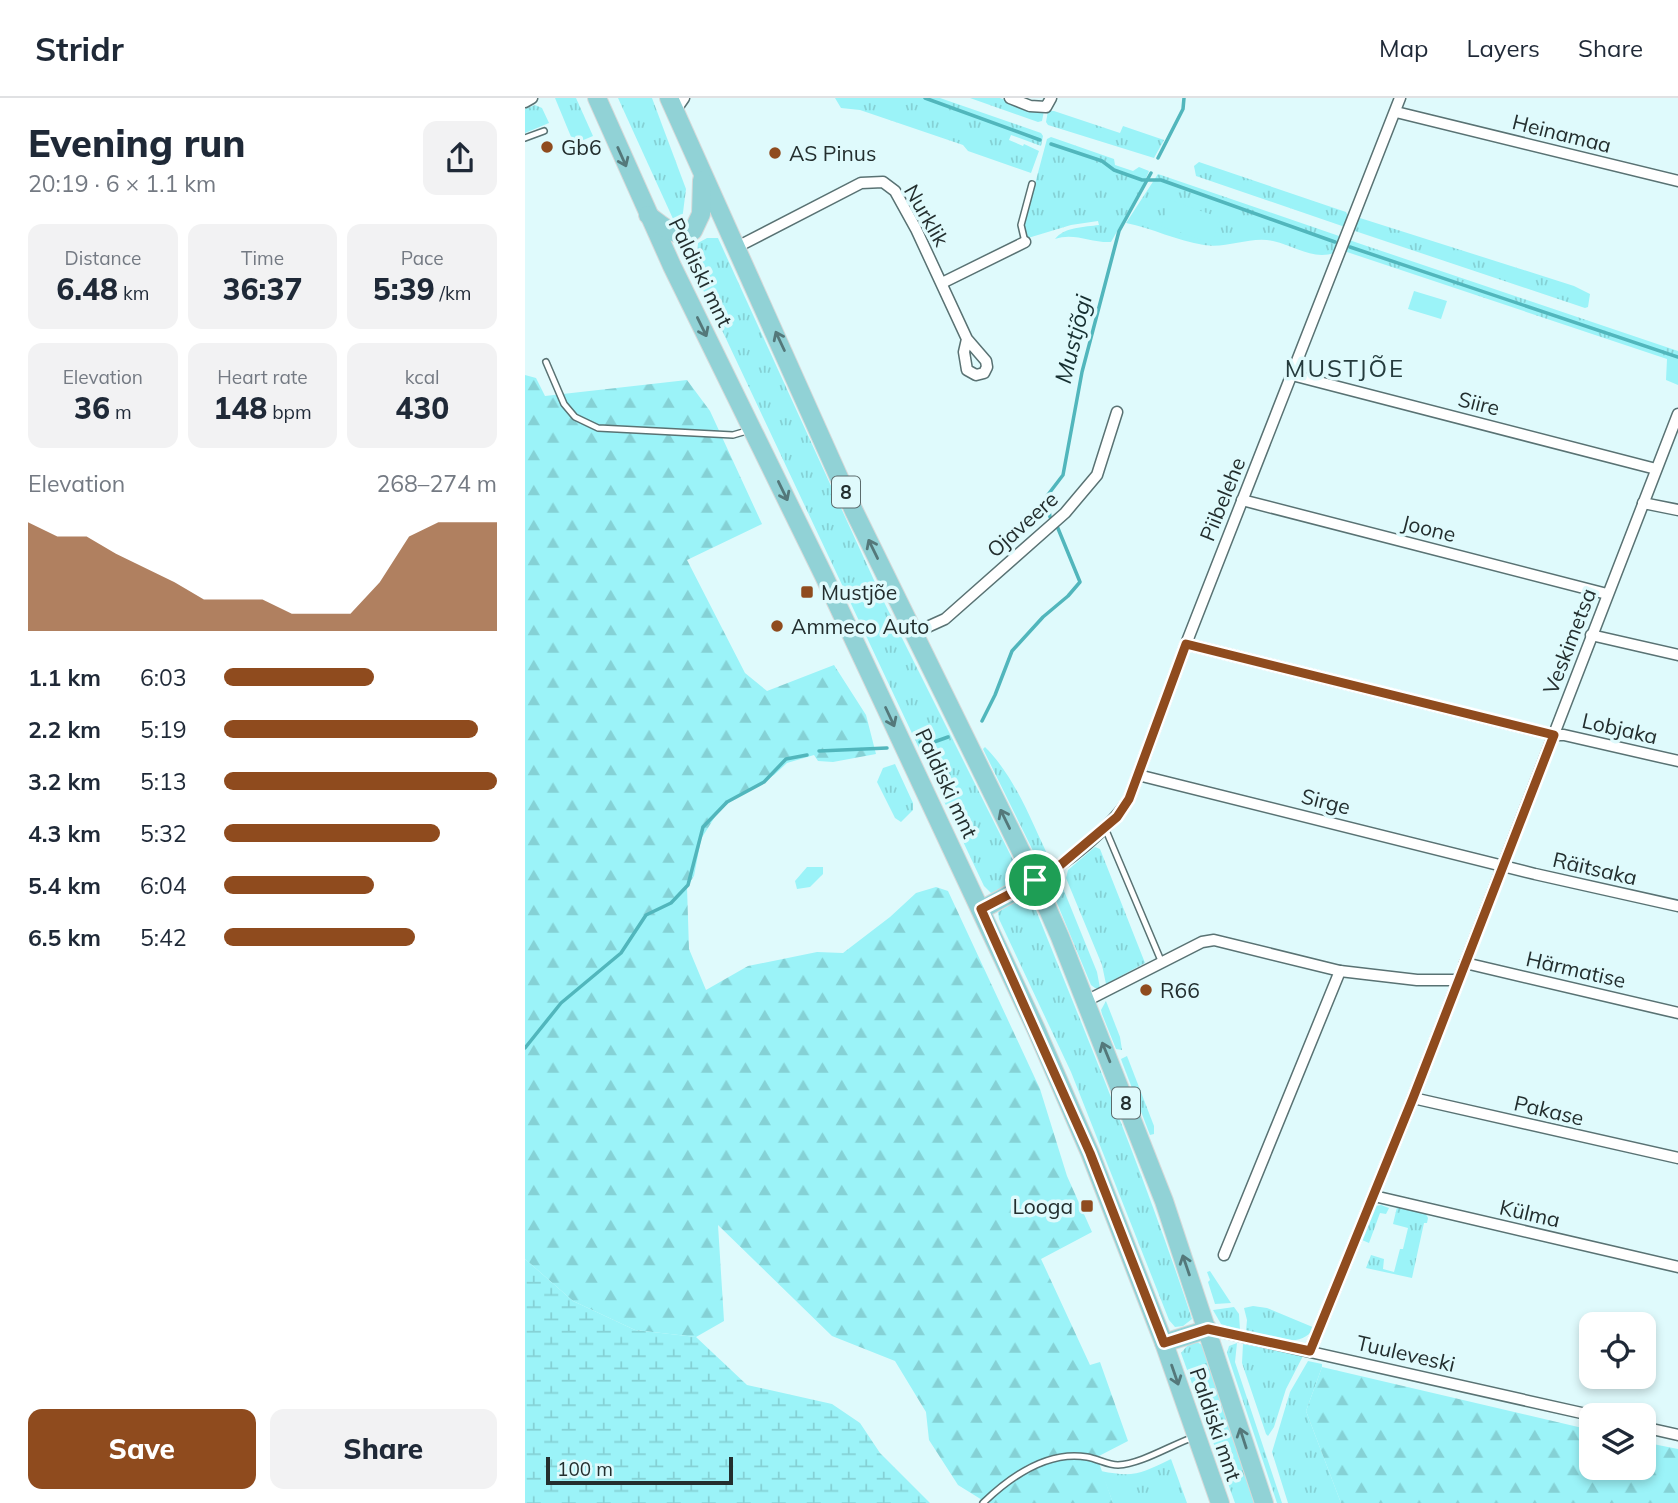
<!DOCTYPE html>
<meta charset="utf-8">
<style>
:root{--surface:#fff;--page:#f2f2f3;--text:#1f2937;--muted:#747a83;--line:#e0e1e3;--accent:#8f4b1e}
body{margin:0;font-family:Mulish,sans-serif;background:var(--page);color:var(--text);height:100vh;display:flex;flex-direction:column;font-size:26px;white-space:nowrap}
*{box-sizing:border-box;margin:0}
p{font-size:23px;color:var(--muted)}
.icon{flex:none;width:38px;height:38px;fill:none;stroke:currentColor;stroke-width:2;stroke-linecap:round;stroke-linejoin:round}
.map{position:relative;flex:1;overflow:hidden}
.drawer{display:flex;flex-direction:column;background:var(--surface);width:525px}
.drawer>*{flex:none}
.buttons{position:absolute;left:1054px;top:1214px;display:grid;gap:14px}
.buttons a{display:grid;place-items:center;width:77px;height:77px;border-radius:14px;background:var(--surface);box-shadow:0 4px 10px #0003;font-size:35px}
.scale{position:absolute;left:21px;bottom:18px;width:187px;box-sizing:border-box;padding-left:7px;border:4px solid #232e2e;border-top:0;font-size:19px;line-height:24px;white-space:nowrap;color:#232e2e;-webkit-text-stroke:5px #dffafc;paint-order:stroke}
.pin{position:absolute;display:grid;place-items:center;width:60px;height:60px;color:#fff;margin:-30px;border:4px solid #fff;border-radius:50%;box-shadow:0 2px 7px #0007}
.round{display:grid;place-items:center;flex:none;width:74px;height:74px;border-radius:14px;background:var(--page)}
.headline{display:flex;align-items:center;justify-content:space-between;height:119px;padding:0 28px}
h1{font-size:38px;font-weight:800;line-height:52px}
.metrics{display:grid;grid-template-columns:repeat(3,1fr);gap:10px;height:119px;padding:7px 28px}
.metrics div{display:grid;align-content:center;border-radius:14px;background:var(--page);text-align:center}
.metrics b{font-size:30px;font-weight:800}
.metrics small{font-size:19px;font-weight:400}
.metrics p{font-size:19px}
.chart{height:196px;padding:14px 28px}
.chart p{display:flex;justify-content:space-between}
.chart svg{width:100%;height:126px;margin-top:7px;fill:var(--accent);opacity:.7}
.primary-button{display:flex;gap:14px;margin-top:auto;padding:14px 28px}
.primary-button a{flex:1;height:80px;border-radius:14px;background:var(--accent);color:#fff;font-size:28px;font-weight:800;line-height:80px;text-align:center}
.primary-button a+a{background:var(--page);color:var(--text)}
ul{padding:0 28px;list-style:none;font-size:23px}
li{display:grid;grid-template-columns:112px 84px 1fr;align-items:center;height:52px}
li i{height:18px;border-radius:9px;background:var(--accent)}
header{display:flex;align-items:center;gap:42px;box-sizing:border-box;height:98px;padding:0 35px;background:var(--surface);border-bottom:2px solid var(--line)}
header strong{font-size:33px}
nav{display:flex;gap:38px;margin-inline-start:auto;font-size:24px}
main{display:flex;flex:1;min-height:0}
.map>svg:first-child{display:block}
</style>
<header>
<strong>Stridr</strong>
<nav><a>Map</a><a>Layers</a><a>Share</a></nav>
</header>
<main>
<section class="drawer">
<div class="headline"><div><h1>Evening run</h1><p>20:19 · 6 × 1.1 km</p></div><a class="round"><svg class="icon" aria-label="share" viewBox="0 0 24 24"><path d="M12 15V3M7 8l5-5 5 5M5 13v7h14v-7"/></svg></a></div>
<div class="metrics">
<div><p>Distance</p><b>6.48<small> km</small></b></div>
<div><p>Time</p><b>36:37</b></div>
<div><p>Pace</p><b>5:39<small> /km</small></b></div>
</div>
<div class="metrics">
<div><p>Elevation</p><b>36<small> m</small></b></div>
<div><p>Heart rate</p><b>148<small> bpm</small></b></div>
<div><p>kcal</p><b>430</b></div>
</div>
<div class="chart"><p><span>Elevation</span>268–274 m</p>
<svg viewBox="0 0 160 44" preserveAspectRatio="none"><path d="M0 44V6L10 11L20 11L30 17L40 22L50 27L60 33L70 33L80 33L90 38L100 38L110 38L120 27L130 11L140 6L150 6L160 6V44z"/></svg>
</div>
<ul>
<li><b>1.1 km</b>6:03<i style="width:55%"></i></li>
<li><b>2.2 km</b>5:19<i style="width:93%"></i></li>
<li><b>3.2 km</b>5:13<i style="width:100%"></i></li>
<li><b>4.3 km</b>5:32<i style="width:79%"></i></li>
<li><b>5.4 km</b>6:04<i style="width:55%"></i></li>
<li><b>6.5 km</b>5:42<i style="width:70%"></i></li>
</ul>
<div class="primary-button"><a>Save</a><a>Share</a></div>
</section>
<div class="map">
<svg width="1153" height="1405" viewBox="0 0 1153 1405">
<defs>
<pattern id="grass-tufts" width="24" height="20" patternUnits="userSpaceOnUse" patternTransform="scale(1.75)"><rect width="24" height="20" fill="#9bf3f8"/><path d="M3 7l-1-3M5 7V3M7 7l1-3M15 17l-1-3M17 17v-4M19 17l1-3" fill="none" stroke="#85d1d5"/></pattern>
<pattern id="forest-firs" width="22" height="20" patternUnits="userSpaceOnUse" patternTransform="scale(1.75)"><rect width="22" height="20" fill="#9bf3f8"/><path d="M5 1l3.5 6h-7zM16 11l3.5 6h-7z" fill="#85d1d5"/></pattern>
<pattern id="wetland-marsh" width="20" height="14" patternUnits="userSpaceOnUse" patternTransform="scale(1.75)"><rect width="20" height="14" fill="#9bf3f8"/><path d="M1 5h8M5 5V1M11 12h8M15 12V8" fill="none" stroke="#85d1d5"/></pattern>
</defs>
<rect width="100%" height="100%" fill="#dffafc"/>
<!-- grass -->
<g fill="url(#grass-tufts)">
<path d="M30 0H51L68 38 49 46Z"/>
<path d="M93 0H127L161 91 157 122 149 123Z"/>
<path d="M310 0H415L516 35 518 38 516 48 486 37 484 42 498 48 499 46 514 53 506 75 443 53 438 47 335 12 316 10Z"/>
<path d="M445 0H475L503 11 519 13 517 23 513 24Z"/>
<path d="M10 7 17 10 24 25 0 35V11Z"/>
<path d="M523 13H529L595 35 598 28 639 42 629 60 523 27 521 24Z"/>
<path d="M526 39 589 61 590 67 608 73 614 69 624 73 617 90 586 144C566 145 549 134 530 141 539 129 560 129 574 127L573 123 546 127 503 140 499 127 522 41Z"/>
<path d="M674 64 821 114 823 118 820 129 671 78 669 68Z"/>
<path d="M633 76 817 139 810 155C786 162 771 148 748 143 725 138 702 151 679 147 652 143 627 130 601 125Z"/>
<path d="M835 120 1049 188 1065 196 1063 209 1060 210 827 132Z"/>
<path d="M182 140H193L358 502 494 774V781L467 796 459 788 171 177 173 145Z"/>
<path d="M824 142 1153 253V287L1141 282 1142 261 819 153Z"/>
<path d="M460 649C492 681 507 726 527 766L520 769 514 765 458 651Z"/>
<path d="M370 666 388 705V712L376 724 370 720 352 684 358 670Z"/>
<path d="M570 749 575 751 620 865 581 886 577 867 541 780 543 772Z"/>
<path d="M282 769H298V776L285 789 272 791 270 783Z"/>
<path d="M533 778 572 874 575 890H570L566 887 527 793 525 788Z"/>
<path d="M502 797 506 800C562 939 620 1078 667 1221L658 1228 650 1229 644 1222 546 974 474 821 473 814Z"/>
<path d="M581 903 595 939 597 952 591 951 577 916 576 912Z"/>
<path d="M602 958 629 1028V1036L625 1037 597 964 596 961Z"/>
<path d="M856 1107 864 1110 861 1116 855 1115 844 1145 837 1142 850 1108Z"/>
<path d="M872 1109 901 1116 903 1120 902 1125H899L887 1180 841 1170 846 1157 859 1161 858 1171 869 1174 875 1151H878L883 1130 868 1126Z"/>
<path d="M685 1173 706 1205 690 1206 683 1184 685 1182 682 1174Z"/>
<path d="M728 1208 742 1210 790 1230C772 1253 745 1239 721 1233L722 1222 719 1210Z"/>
<path d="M709 1209 714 1216 715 1232 696 1226 688 1212Z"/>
<path d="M672 1244 677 1247 729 1405H710L656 1255 663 1247Z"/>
<path d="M712 1245 710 1264 757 1405H752L702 1255 704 1248Z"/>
<path d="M718 1246 778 1258 761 1291 749 1329 743 1338 741 1336 717 1265Z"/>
<path d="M783 1263 797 1266V1269L781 1313 816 1405H763L747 1354 765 1294Z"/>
<path d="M646 1361 662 1405H588L576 1373C609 1380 617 1375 646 1361Z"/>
</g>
<!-- forest -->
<g fill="url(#forest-firs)">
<path d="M0 277 11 280 20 298 162 282 185 313 237 426 162 462 220 575 242 593 309 567 341 617 351 656 308 664 293 663 289 657 262 665 249 677 206 703 193 714 176 741 169 778 162 789 164 851 181 892 223 868 292 854 318 855 365 819 391 795 411 789 423 793 515 991 542 1078 567 1134 516 1161 565 1267 575 1264 603 1343 572 1359 588 1405H462L433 1387 404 1342 401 1314 370 1263 307 1238 193 1127 199 1223 171 1239 110 1232 48 1203 0 1161Z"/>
<path d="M797 1269 1066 1332V1370H1118V1344L1153 1351V1405H816L781 1313Z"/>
</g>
<!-- wetland -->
<path fill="url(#wetland-marsh)" d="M0 1161 48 1203 110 1232 171 1239 222 1287 307 1306 335 1325 355 1355 405 1405H0Z"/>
<!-- garden -->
<g fill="#9bf3f8">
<path d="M645 102 696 120 687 145 636 128Z"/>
<path d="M889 193 922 203 916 221 883 211Z"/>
</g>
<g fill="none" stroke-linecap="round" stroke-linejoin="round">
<!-- stream -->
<g stroke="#51b6bc" stroke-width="3.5">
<path d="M400 0 515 42"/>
<path d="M526 46 577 63 589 72 617 82H636L810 144"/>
<path d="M633 60 658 11 659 0"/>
<path d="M825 149 1153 259"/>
<path d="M525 419 522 398 538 377 557 274 594 133 626 75"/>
<path d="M457 623 470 597 487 553 518 519 543 498 555 484 532 428"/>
<path d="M395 644H409L423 639"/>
<path d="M294 653 362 650"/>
<path d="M0 950 36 905 96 855 121 817 146 805 163 787 178 729 202 704 239 684 261 661 282 657"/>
</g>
<defs>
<g id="service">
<path d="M0 40 19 33"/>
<path d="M500 144 496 127 507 86"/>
<path d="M21 264 39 306 50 319 73 330 208 337 225 332"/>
<path d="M580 730 637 865"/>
<path d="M458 1405C485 1379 522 1352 562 1359 573 1361 583 1367 593 1367 616 1366 646 1347 669 1339"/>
</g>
<g id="minor">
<path d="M485 0 505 8 521 9 526 0"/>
<path d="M0 4 7 0"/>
<path d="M150 13 159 0"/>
<path d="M871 14 1153 83"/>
<path d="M212 149 336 85 358 84 370 93 391 131 442 241 461 263 462 269 459 275 451 277 442 272 439 254 442 241"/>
<path d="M417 185 500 144"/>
<path d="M767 277 1131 371"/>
<path d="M717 402 1082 496"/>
<path d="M1118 405 1153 412"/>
<path d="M389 535 420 521 540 415 572 377 592 314"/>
<path d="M1066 537 1153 557"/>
<path d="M661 546 1029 637H1039L1153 663"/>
<path d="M613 677 1010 776 1153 808"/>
<path d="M510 782C541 767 585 730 604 701L661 546 875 0"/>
<path d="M940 865 1153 915"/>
<path d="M561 903 677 844 689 842 815 873 892 882H933"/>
<path d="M888 1000 1153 1060"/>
<path d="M849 1098 1153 1169"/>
<path d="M699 1157 815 873"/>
<path d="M683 1231 1070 1318"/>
<path d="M785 1253 888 1000 1153 316"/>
<path d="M1118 1329 1153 1337"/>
</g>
<g id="primary">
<path d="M72 0 147 168 299 478 511 931 565 1055 639 1245 695 1405"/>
<path d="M144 0 329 413 510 782 535 839 639 1103 739 1405"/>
<path d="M123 117C137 127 150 142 168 133L176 116 177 82"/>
<path d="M456 812 510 782"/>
<path d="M639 1245 683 1231"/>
</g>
</defs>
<!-- service casing -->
<use href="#service" stroke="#597273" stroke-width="8"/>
<!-- minor casing -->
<use href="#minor" stroke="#597273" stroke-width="13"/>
<!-- primary casing -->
<use href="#primary" stroke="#d7d9d9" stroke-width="20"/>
<!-- service -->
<use href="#service" stroke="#fff" stroke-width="5"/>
<!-- minor -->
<use href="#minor" stroke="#fff" stroke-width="10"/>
<!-- primary -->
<use href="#primary" stroke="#91d2d6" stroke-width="18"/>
</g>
<!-- one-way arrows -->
<defs><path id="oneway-shaft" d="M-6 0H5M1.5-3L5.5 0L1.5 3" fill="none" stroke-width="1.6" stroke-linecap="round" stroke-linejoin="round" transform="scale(1.75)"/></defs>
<g stroke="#54787a">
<use href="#oneway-shaft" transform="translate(97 59) rotate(66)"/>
<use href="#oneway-shaft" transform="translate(177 229) rotate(64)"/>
<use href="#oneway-shaft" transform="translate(255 243) rotate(-115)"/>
<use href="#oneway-shaft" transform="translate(258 393) rotate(64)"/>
<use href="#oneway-shaft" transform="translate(348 451) rotate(-116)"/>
<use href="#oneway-shaft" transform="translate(365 619) rotate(65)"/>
<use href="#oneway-shaft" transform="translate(480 721) rotate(-116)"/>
<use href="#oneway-shaft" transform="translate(581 954) rotate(-112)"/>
<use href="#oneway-shaft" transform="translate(661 1167) rotate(-109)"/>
<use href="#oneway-shaft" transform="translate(650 1277) rotate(71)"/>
<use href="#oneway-shaft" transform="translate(718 1340) rotate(-108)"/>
</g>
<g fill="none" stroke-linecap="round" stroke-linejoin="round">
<defs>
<path id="route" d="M661 546 1029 637 888 1000 785 1253 683 1231 639 1245 565 1055 456 811 527 774 592 719 604 701Z"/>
</defs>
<!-- route casing -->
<use href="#route" stroke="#fff" stroke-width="14"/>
<!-- route -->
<use href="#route" stroke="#8f4b1e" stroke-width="9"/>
</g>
<!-- markers -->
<g fill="#8f4b1e" stroke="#dffafc" stroke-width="2.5">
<circle cx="22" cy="49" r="7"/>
<circle cx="250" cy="55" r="7"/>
<rect x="275" y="487" width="14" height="14" rx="3.5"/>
<circle cx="252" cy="528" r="7"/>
<circle cx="621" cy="892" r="7"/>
<rect x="555" y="1101" width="14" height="14" rx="3.5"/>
</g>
<g text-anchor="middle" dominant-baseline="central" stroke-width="7" stroke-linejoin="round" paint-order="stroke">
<!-- shield labels -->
<g fill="#dffafc" stroke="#5b6b6c" stroke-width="2">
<rect x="307" y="378.5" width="28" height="31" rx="5"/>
<rect x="587" y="989.5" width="28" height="31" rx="5"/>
</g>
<g font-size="19" font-weight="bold" fill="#232e2e">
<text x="321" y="394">8</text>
<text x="601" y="1005">8</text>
</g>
<!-- street labels -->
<g font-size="21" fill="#232e2e" stroke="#dffafc">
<text transform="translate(1037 35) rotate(14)">Heinamaa</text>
<text transform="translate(402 117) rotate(60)">Nurklik</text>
<text transform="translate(176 174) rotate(64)">Paldiski mnt</text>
<text transform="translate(954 305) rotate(14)">Siire</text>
<text transform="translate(697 401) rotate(-68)">Piibelehe</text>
<text transform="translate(497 426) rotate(-42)">Ojaveere</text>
<text transform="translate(904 430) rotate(14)">Joone</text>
<text transform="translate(1044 543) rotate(-69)">Veskimetsa</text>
<text transform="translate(1095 630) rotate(13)">Lobjaka</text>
<text transform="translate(422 685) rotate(65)">Paldiski mnt</text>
<text transform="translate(801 703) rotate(14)">Sirge</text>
<text transform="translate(1070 770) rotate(13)">Räitsaka</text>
<text transform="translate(1051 871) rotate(13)">Härmatise</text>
<text transform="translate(1024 1012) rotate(13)">Pakase</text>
<text transform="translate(1005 1115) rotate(13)">Külma</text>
<text transform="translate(881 1255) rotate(13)">Tuuleveski</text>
<text transform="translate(691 1326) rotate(71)">Paldiski mnt</text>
</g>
<!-- poi labels -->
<g font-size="21" fill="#232e2e" stroke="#dffafc" text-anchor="start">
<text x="36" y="49">Gb6</text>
<text x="264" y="55">AS Pinus</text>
<text x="296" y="494">Mustjõe</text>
<text x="266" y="528">Ammeco Auto</text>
<text x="635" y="892">R66</text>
<text x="548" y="1108" text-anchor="end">Looga</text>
</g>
<!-- water labels -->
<g font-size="23" font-style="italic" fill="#162e30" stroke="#dffafc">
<text transform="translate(548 241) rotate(-76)">Mustjõgi</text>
</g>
<!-- quarter labels -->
<g font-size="24" letter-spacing="2" fill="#253b3d" stroke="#dffafc">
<text x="820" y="270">MUSTJÕE</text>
</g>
</g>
</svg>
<div class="buttons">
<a><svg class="icon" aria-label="locate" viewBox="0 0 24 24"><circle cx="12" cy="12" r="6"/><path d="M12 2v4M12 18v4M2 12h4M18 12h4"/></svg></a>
<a><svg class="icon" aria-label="layers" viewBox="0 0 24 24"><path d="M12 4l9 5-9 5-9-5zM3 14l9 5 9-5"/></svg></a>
</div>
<div class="scale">100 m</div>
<div class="pin" style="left:510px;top:782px;background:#1e9e55"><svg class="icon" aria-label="arrive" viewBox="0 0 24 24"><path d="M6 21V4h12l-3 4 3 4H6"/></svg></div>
</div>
</main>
